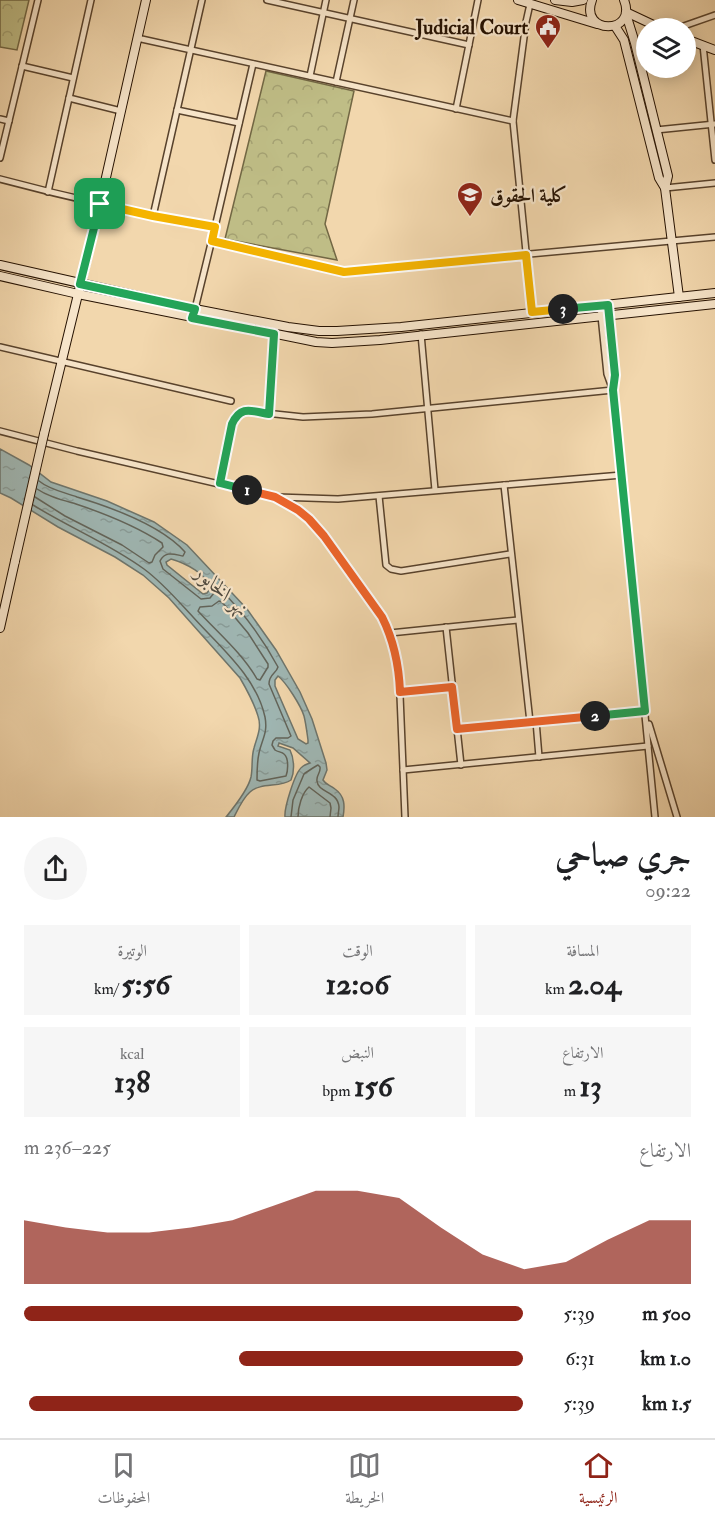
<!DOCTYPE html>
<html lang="ar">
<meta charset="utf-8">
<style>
:root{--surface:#fff;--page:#f6f6f6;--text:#202124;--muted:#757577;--line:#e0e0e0;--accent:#8f2418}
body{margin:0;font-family:"IM FELL Double Pica",Amiri,serif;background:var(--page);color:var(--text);direction:rtl;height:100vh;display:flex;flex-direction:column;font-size:22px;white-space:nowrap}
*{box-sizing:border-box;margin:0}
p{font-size:20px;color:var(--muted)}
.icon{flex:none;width:33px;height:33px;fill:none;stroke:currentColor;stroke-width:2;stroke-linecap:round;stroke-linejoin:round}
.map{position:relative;height:817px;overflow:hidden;direction:ltr}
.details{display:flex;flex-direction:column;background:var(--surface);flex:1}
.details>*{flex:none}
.buttons{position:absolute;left:636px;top:18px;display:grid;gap:12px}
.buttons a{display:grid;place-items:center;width:60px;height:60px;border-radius:50%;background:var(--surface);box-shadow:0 3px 15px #0003;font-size:30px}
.pin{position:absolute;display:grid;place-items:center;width:51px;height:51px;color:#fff;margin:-26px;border-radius:12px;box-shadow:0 3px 9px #0006}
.km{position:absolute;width:30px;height:30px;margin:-15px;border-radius:50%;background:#222;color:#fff;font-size:16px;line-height:30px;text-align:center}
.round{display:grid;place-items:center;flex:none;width:63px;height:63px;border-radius:32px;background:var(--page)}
.headline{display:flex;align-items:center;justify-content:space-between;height:102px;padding:0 24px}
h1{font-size:33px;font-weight:700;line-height:45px}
.stats{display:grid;grid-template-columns:repeat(3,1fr);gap:9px;height:102px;padding:6px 24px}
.stats div{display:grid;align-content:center;border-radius:0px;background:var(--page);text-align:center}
.stats b{font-size:30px;font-weight:700}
.stats small{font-size:16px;font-weight:400}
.stats p{font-size:16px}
.chart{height:168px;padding:12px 24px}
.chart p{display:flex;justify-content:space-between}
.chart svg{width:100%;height:108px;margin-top:6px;fill:var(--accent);opacity:.7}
ul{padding:0 24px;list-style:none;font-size:20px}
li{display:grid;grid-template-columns:96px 72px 1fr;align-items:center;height:45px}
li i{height:15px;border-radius:8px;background:var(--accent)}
.dock{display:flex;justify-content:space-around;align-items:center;height:84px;border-top:2px solid var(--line);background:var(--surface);font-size:16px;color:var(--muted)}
.dock a{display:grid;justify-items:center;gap:3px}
.dock .current{color:var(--accent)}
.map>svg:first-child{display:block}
</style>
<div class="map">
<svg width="715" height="817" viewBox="0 0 715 817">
<defs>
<pattern id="park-crowns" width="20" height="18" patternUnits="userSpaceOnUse" patternTransform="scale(1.5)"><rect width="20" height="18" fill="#bfbd86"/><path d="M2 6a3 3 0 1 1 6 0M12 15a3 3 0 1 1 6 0" fill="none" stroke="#a4a172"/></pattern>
<pattern id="water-ripples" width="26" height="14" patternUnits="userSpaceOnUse" patternTransform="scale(1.5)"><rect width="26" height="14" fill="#9fb7b4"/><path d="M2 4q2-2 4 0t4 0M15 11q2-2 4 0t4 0" fill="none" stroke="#899c99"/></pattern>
</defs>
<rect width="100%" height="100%" fill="#f2d7ad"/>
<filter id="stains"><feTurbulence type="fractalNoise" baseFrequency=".00333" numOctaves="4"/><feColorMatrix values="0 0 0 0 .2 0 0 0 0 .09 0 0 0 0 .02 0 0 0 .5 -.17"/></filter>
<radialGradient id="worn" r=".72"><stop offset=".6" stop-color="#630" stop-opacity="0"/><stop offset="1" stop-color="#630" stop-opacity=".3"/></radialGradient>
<!-- park -->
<g fill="url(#park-crowns)" stroke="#726744" stroke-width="1.5">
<path d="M0 0H29L17 50 0 47Z"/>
<path d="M266 71 354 91 325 224 337 260 225 239Z"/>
</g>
<!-- water -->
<path fill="url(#water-ripples)" stroke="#6e756c" stroke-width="1.5" fill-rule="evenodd" d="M0 449 29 465 51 482 107 501 154 522 187 545 247 609 276 650 300 692 312 719 326 763 327 770 323 780C326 785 330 785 335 789 345 796 345 806 343 817H285C284 808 295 772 302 767 304 765 307 764 310 763L293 748 279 743 278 746 290 750C294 758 295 771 291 780 280 788 261 782 250 792 243 798 238 809 234 817H226C235 806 248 790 251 777 253 767 251 758 254 748 257 737 262 728 258 716 254 703 247 690 240 678L169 598 143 575 115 557 58 527 11 498 0 493ZM171 559C185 563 208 574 210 589L207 593 203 594 167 565 166 562ZM278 676C286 682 301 706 304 716 306 724 307 733 308 740V743L306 744 298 739 275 686V680Z"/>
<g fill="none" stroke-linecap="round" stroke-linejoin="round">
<!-- shore -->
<g stroke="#62645a" stroke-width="1.5">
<path d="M35 497 65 516 122 545 149 563 152 562 155 555 163 547 162 543C136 526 106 514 76 504 62 500 49 497 37 489"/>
<path d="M33 505C70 528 110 544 144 569 163 583 178 601 193 617 220 647 256 676 265 717 268 733 262 739 259 753 257 762 257 771 257 780L260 781 286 776C288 771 289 758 284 754 282 752 278 752 275 750L272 745 273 741 276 738H288L291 736 269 684C269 674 276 674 278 667 263 639 243 612 220 589H217L210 598 201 599 163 569 160 561C165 551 173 554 183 556L185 552C162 526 110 507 77 497 64 492 50 490 39 481"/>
<path d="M219 601 222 602 248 633 268 664V667L260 680 257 679C242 653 218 633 198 611L200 607 212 606Z"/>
<path d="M291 817 293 800 304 774C305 773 316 766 318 765L320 767C321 773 316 775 317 781 318 793 338 791 339 807 339 810 338 814 338 817"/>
<path d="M298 817C298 807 302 793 309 787L330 803 331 808 330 817"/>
</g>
<defs>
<g id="street">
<path d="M267 0 469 45"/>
<path d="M530 4 526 22 513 121 532 312"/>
<path d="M678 28 715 15"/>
<path d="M137 38 513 121"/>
<path d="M703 45 715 160"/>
<path d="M22 66 73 78"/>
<path d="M310 76 326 0"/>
<path d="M336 82 354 0"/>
<path d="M69 98 121 111"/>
<path d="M456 109 478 0"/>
<path d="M177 110 239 123"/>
<path d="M0 119 9 121"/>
<path d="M656 130 715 124"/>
<path d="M0 158 38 0"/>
<path d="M0 179C71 198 143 214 215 227"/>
<path d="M665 188 715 183"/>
<path d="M48 192 91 0"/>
<path d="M153 216 202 0"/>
<path d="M212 241 344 271 715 237"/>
<path d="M608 305 615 375 613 390 655 817"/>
<path d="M600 306 607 374 612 388"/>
<path d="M195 309 215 227 253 64"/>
<path d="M421 334 435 490"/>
<path d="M0 347 231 401"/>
<path d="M269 414 274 334"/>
<path d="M0 431 77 451 275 497 298 510 317 527 382 617 391 637 399 671 405 817"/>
<path d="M220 483 232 424C236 416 238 412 247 411L303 417 372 414 613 390"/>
<path d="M504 485 530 722"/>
<path d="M379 496 386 565 391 569 401 571 510 554"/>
<path d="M277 497 338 499 622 475"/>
<path d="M446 627 461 765"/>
<path d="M390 633 518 620"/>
<path d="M400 692 452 687"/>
<path d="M536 721 539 757"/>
<path d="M649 724 677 817"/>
<path d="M457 729 645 711V712"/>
<path d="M403 770 648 746"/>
</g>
<g id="secondary">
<path d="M518 0 597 24"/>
<path d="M555 0 572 2 583 0"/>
<path d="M592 0C579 35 638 35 624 0"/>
<path d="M626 12 660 28"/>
<path d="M626 14 635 43 668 176 665 188 679 297"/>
<path d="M615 26 624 40 659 178 665 188"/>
<path d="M686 39 715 50"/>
<path d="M0 265 195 309 288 327 319 331H337L401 327 715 293"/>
<path d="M0 276 78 294 316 342 332 343 380 340 715 304"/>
<path d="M44 434 100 204 146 0"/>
<path d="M0 628 15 561"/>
</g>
</defs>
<!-- street casing -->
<use href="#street" stroke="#58422c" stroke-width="8"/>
<!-- secondary casing -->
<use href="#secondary" stroke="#251101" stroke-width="10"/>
<!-- street -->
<use href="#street" stroke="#f7e5ca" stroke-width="5"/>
<!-- secondary -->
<use href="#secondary" stroke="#f7e5ca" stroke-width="8"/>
<defs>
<path id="secondary-bridge" d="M15 561 44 434"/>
</defs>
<!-- secondary-bridge casing -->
<use href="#secondary-bridge" stroke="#251101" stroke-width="10" stroke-linecap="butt"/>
<!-- secondary-bridge -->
<use href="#secondary-bridge" stroke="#f7e5ca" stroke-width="8"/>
</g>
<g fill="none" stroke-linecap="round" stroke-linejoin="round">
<defs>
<path id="split-1" d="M100 204 80 284 195 309 192 318 274 334 269 414C251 411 241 405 232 424L220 483 247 490"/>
<path id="split-2" d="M247 490 275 497 298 510 309 519 324 536 382 617C394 641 399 665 400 692L452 687 457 729 595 716"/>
<path id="split-3" d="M563 309 608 305 615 375 613 390 645 711 595 716"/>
<path id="split-4" d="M100 204 153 216 215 227 212 241 344 272 526 255 532 312 563 309"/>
</defs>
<!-- split-1 casing -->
<use href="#split-1" stroke="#fff" stroke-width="12"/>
<!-- split-2 casing -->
<use href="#split-2" stroke="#fff" stroke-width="12"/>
<!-- split-3 casing -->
<use href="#split-3" stroke="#fff" stroke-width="12"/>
<!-- split-4 casing -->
<use href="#split-4" stroke="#fff" stroke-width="12"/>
<!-- split-1 -->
<use href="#split-1" stroke="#22a559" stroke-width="8"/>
<!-- split-2 -->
<use href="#split-2" stroke="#f0652b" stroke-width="8"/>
<!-- split-3 -->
<use href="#split-3" stroke="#22a559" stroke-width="8"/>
<!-- split-4 -->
<use href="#split-4" stroke="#f5b400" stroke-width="8"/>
</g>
<!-- icons -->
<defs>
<symbol id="civic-pin" viewBox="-11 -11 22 30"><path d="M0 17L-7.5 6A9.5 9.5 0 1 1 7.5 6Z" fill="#8f2418" stroke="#f7e5ca"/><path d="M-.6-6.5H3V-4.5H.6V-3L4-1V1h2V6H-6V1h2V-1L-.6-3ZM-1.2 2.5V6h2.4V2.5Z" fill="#fff"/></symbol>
<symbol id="university-pin" viewBox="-11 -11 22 30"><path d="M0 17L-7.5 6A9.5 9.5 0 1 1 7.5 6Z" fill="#8f2418" stroke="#f7e5ca"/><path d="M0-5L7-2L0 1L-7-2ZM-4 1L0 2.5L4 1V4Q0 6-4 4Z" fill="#fff"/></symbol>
</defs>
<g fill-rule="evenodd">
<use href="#civic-pin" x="533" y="12" width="30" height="40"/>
<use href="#university-pin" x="455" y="180" width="30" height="40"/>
</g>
<g text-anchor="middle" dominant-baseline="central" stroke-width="4.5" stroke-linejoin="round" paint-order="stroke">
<!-- poi labels -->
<g font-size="20" font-weight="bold" fill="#251101" stroke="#f7e5ca" text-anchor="end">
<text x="528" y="27">Judicial Court</text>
<text x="490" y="195" text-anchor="start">كلية الحقوق</text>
</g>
<!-- water labels -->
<g font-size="21" font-style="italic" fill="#504b40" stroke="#f7e5ca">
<text transform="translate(222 591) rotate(42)">نهر الخابور</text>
</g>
</g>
<rect width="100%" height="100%" filter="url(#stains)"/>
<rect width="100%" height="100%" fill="url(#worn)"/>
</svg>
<div class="buttons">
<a><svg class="icon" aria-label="layers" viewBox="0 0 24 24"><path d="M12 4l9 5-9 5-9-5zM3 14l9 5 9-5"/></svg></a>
</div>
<div class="pin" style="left:100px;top:204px;background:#1e9e55"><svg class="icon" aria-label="arrive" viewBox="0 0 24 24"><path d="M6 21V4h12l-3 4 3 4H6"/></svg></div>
<b class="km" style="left:247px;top:490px">1</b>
<b class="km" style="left:595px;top:716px">2</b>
<b class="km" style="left:563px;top:309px">3</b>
</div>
<section class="details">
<div class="headline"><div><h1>جري صباحي</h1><p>09:22</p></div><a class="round"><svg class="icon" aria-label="share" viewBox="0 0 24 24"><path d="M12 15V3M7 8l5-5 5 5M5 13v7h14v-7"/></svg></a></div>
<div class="stats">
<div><p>المسافة</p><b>2.04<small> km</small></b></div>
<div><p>الوقت</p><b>12:06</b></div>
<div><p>الوتيرة</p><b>5:56<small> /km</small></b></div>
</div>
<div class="stats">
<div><p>الارتفاع</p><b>13<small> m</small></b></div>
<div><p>النبض</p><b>156<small> bpm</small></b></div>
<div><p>kcal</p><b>138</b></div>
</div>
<div class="chart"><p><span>الارتفاع</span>225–236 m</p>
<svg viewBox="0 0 160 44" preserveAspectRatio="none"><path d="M0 44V18L10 21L20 23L30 23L40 21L50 18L60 12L70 6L80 6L90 9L100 21L110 32L120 38L130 35L140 26L150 18L160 18V44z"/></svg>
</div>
<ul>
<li><b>500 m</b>5:39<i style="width:100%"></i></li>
<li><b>1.0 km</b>6:31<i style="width:57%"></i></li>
<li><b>1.5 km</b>5:39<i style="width:99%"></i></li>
</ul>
</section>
<nav class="dock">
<a class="current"><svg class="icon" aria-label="home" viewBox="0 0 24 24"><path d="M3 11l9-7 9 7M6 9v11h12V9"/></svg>الرئيسية</a>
<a><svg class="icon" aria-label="map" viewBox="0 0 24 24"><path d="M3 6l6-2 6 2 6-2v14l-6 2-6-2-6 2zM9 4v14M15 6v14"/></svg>الخريطة</a>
<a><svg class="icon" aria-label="saved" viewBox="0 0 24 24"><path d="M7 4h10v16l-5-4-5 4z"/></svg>المحفوظات</a>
</nav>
